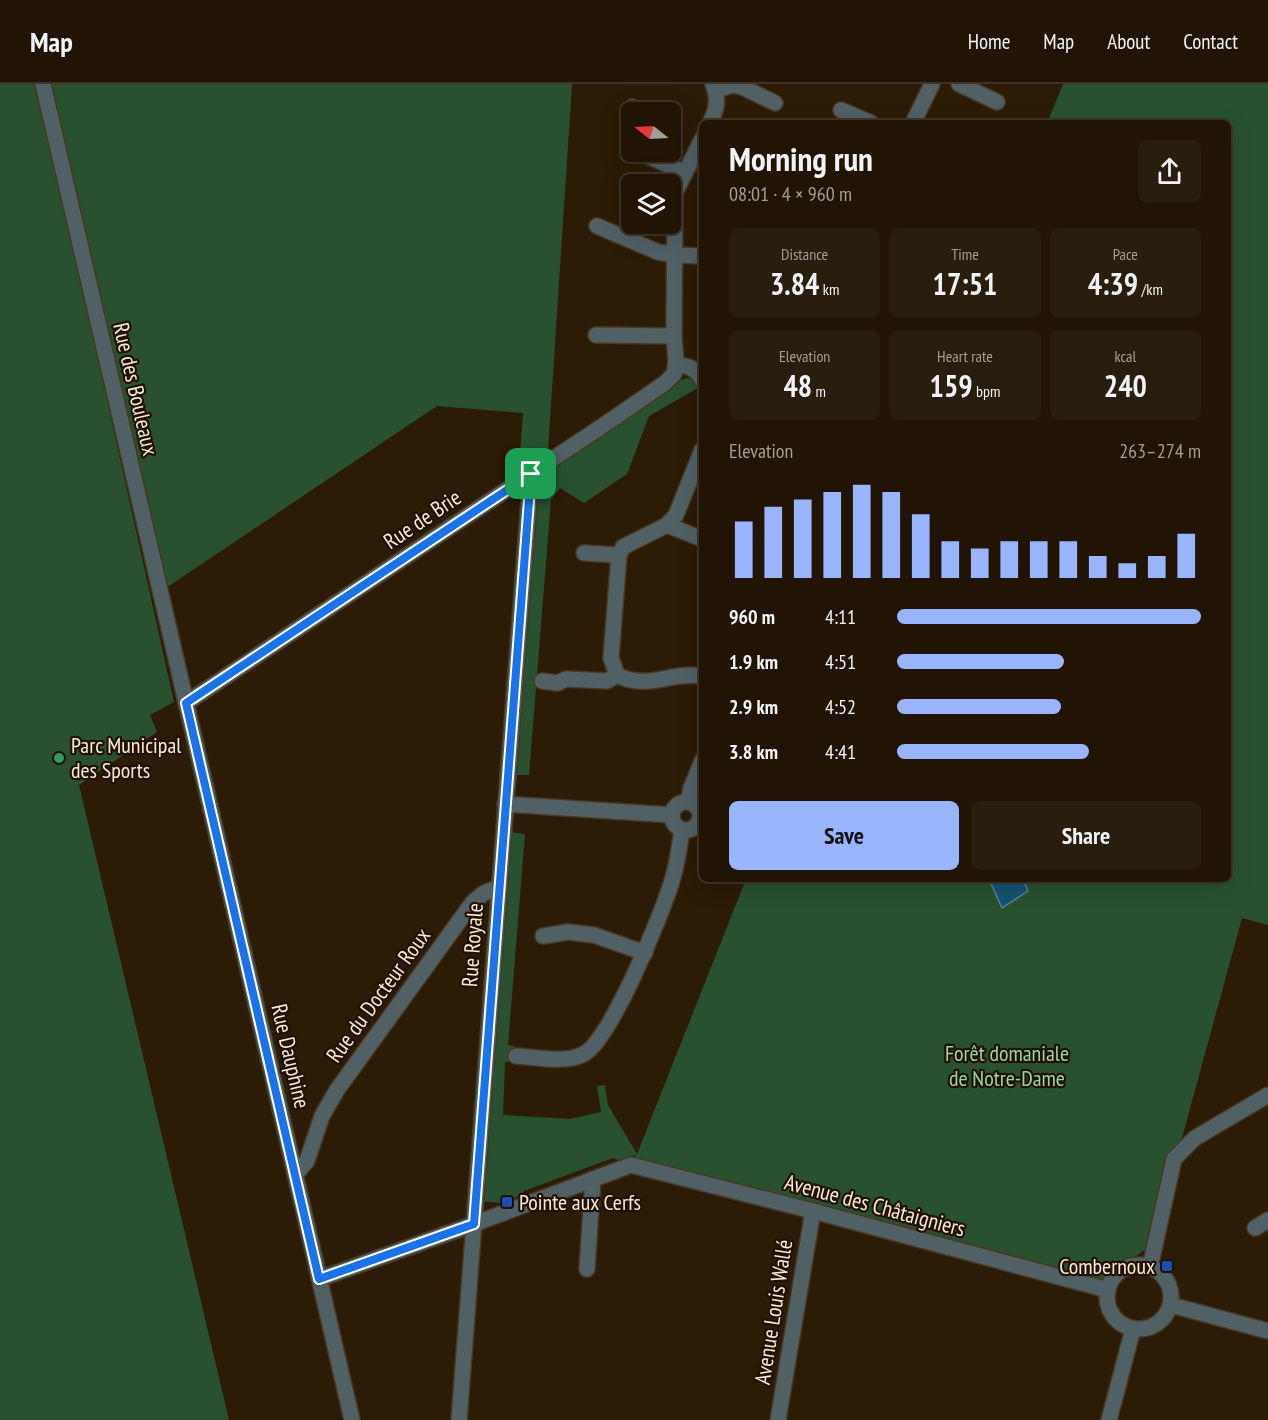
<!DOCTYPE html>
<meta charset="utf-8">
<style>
:root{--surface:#211404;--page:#291d0e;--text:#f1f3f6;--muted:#a29e9a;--line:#3e3326;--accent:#99b5fd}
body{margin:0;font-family:"PT Sans Narrow",sans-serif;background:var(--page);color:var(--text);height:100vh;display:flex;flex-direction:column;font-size:22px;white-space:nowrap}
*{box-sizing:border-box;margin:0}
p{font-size:20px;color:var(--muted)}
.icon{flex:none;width:33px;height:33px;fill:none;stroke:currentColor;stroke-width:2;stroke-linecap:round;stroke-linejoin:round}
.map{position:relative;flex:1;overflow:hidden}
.drawer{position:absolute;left:699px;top:36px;width:532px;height:762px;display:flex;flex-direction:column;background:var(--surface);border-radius:9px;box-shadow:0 6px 24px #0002,0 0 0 2px var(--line)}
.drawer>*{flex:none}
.needle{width:39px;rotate:288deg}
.controls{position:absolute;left:621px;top:18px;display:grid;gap:12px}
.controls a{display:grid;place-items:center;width:60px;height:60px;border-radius:9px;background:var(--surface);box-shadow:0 6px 24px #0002,0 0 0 2px var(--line);font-size:30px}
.pin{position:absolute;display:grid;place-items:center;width:51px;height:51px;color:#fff;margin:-26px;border-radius:12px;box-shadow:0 3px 9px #0006}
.round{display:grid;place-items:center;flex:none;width:63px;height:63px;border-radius:9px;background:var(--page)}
.summary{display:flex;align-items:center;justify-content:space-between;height:102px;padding:0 30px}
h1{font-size:33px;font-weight:800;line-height:45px}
.metrics{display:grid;grid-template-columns:repeat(3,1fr);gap:9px;height:102px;padding:6px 30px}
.metrics div{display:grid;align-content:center;border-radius:9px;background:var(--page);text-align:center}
.metrics b{font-size:30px;font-weight:800}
.metrics small{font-size:16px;font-weight:400}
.metrics p{font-size:16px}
.chart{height:168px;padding:12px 30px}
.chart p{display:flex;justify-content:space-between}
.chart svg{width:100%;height:108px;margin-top:6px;stroke:var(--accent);stroke-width:6}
.cta{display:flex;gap:12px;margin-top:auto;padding:12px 30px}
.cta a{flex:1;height:69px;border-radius:9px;background:var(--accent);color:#111;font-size:24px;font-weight:800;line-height:69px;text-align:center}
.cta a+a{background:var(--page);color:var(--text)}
ul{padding:0 30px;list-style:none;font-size:20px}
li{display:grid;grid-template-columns:96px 72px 1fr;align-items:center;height:45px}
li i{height:15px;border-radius:8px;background:var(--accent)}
header{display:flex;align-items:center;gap:36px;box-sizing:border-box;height:84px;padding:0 30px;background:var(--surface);border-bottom:2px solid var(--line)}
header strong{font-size:28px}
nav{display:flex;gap:33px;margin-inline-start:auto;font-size:21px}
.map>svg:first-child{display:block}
</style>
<header>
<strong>Map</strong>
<nav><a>Home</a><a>Map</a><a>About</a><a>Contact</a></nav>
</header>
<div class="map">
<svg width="1268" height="1336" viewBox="0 0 1268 1336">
<rect width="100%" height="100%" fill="#2c1b05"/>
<!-- green -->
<g fill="#295130">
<path d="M0 0H37L174 618 150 631 157 648 79 701 229 1336H0Z"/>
<path d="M43 0H572L548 367 526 383 521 378 520 371 523 329 437 322 160 508Z"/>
<path d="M1063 0H1268V841L1242 834 1153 1160 1126 1179 1109 1198 631 1081 636 1071 618 1076 613 1074 524 1107 522 1111 501 1119 481 1117 509 748 525 750 508 961 514 962 513 978H505L503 1031 570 1035 601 1028 597 1002 605 1001 608 1021 637 1070 746 795H1228V39H1047Z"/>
<path d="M687 294 693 295 698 304 649 332 627 390 584 419 560 404 551 416 529 691H517L518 679H514L537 399 543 390 681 296Z"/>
</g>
<!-- water -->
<path fill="#145271" stroke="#588091" stroke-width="1.5" d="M989 795H1023L1028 807 1002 824Z"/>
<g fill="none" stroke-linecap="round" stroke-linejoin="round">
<defs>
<g id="minor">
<path d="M43 0 352 1336"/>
<path d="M959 0 997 18"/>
<path d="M715 6 733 1 742 3 775 19"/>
<path d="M632 23 634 28"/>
<path d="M841 26 871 39"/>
<path d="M710 39C717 25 719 15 713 0"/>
<path d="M913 39 932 0"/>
<path d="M647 68 648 72 685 89"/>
<path d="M597 142 658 168 676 171 702 172"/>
<path d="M596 251 674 252"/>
<path d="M676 282C689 281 695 284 702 296"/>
<path d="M702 366 676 431 667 441 623 463 619 471 611 574 617 591C648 607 671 587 702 592"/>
<path d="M667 441 702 455"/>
<path d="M584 469 619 471"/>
<path d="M542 597 558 599 566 595 607 597 617 591"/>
<path d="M186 619 604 341 665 299 674 290 676 277 674 252 675 109 702 55"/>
<circle cx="686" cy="732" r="14"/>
<path d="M688 718 691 704 702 677"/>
<path d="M505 720 672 731"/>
<path d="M543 852 568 848 594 851 645 869"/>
<path d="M516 972C537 973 564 980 584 970 611 955 661 832 671 800 677 783 679 764 682 746"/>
<path d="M295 1091 307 1077 322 1032 337 1006 473 818 484 809 499 803"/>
<path d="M1255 1144 1268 1136"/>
<circle cx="1139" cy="1213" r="32"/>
<path d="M1150 1183 1174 1075 1195 1054 1268 1011"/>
<path d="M587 1185 593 1095"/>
<path d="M319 1195 474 1140 631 1081 813 1127 1108 1206"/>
<path d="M1171 1221 1268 1247"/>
<path d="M459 1336 531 390"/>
<path d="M778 1336 813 1127"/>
<path d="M1109 1336 1133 1245"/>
</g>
</defs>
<!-- minor casing -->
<use href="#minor" stroke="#483823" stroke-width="18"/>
<!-- minor -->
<use href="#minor" stroke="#516065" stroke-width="15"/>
</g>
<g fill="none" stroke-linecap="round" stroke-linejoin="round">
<defs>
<path id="route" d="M531 390 474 1140 319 1195 186 619Z"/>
</defs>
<!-- route casing -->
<use href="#route" stroke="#fff" stroke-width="12"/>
<!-- route -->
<use href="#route" stroke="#1a73e8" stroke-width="8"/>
</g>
<!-- markers -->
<circle fill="#2e9e5b" stroke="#210" stroke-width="2" cx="59" cy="674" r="6"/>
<g fill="#1a4fb4" stroke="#210" stroke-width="2">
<rect x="501" y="1112" width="12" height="12" rx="3"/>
<rect x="1161" y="1176" width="12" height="12" rx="3"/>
</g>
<g text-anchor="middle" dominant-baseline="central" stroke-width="4.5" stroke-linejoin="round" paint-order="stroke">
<!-- street labels -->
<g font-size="22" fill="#f5eadc" stroke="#210">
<text transform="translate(136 305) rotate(77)">Rue des Bouleaux</text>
<text transform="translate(422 435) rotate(-34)">Rue de Brie</text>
<text transform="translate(472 861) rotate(-86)">Rue Royale</text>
<text transform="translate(378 911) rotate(-54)">Rue du Docteur Roux</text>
<text transform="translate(291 972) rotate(77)">Rue Dauphine</text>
<text transform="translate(875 1121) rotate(15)">Avenue des Châtaigniers</text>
<text transform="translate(773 1228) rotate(-81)">Avenue Louis Wallé</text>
</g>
<!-- poi labels -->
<g font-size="22" fill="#f5eadc" stroke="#210" text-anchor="start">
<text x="71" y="661">Parc Municipal<tspan x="71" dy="25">des Sports</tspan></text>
<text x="519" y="1118">Pointe aux Cerfs</text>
<text x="1155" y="1182" text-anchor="end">Combernoux</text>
</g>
<!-- park labels -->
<g font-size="22" fill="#94da9e" stroke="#210">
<text x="1007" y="969">Forêt domaniale<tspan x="1007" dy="25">de Notre-Dame</tspan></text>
</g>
</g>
</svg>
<div class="controls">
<a><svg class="needle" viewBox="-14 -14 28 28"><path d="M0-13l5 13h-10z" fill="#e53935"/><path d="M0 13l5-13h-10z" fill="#a29e9a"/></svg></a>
<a><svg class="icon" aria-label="layers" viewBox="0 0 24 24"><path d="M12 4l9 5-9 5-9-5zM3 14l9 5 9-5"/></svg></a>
</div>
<div class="pin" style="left:531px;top:390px;background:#1e9e55"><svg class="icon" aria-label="arrive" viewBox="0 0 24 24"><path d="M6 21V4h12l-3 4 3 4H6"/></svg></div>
<section class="drawer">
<div class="summary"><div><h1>Morning run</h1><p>08:01 · 4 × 960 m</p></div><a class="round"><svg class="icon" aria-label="share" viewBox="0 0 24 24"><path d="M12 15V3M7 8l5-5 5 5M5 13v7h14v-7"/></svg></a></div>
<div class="metrics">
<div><p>Distance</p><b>3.84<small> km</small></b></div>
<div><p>Time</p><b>17:51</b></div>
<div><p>Pace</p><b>4:39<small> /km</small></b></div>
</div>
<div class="metrics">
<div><p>Elevation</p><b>48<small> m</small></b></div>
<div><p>Heart rate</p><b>159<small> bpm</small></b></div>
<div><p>kcal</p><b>240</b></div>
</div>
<div class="chart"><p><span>Elevation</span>263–274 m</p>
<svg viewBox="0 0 160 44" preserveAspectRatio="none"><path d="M5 44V21M15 44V15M25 44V12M35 44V9M45 44V6M55 44V9M65 44V18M75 44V29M85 44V32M95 44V29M105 44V29M115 44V29M125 44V35M135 44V38M145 44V35M155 44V26"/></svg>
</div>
<ul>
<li><b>960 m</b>4:11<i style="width:100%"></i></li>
<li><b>1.9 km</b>4:51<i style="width:55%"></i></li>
<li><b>2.9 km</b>4:52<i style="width:54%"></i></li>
<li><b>3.8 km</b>4:41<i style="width:63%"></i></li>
</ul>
<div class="cta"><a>Save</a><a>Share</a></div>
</section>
</div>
